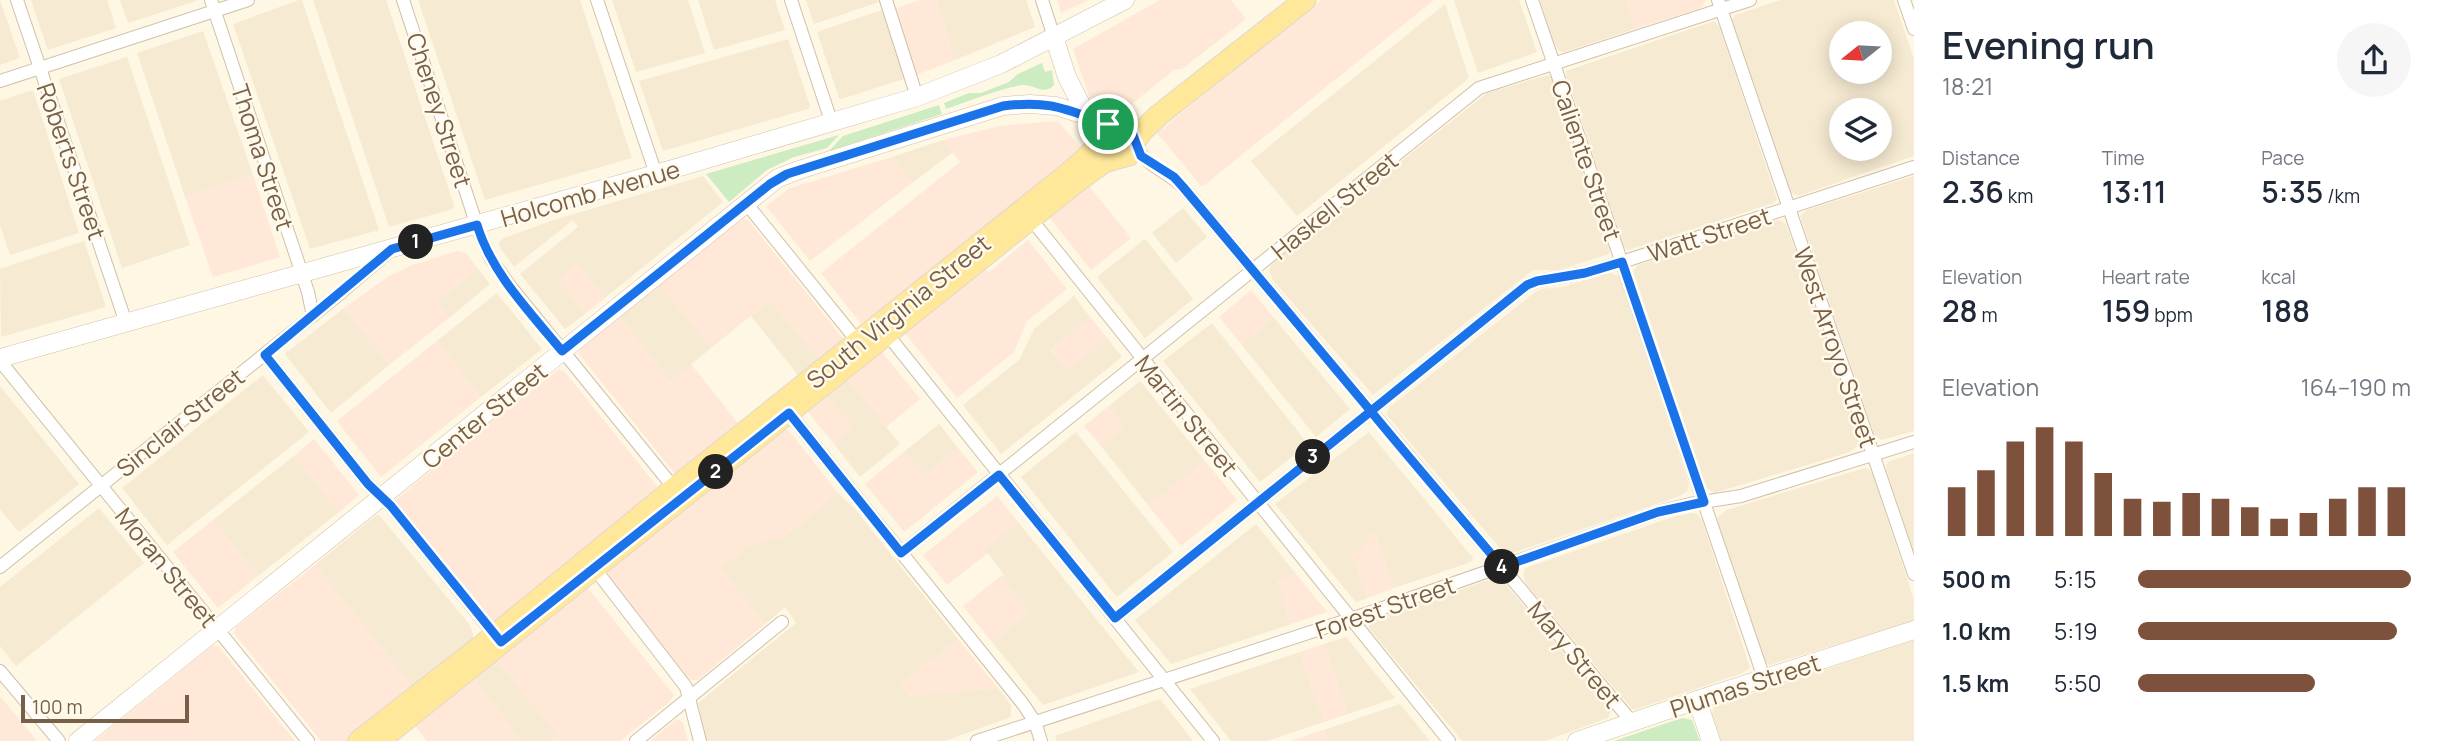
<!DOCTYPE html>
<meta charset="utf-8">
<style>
:root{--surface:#fff;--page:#f6f6f7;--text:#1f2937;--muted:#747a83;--accent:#7d513c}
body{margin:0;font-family:Manrope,sans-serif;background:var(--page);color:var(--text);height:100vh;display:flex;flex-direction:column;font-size:26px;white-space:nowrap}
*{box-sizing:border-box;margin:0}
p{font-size:23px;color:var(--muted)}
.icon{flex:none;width:38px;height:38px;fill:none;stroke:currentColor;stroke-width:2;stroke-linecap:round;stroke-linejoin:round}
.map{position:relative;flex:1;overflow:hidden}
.sheet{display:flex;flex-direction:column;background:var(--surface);width:525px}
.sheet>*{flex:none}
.needle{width:46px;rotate:252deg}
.buttons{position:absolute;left:1829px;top:21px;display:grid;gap:14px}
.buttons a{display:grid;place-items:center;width:63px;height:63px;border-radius:50%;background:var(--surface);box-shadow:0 4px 18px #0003;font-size:35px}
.scale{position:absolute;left:21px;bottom:18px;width:168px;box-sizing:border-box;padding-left:7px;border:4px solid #786048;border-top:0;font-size:19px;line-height:24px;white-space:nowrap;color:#786048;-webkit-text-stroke:5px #fffaec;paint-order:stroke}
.pin{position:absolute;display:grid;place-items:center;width:60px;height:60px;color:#fff;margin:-30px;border:4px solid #fff;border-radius:50%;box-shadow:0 2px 7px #0007}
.km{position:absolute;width:35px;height:35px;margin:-18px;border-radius:50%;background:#222;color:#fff;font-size:19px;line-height:35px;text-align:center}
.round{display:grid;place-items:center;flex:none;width:74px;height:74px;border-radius:37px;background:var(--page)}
.headline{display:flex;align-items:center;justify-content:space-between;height:119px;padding:0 28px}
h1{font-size:38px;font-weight:600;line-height:52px}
.metrics{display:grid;grid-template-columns:repeat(3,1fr);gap:10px;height:119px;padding:7px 28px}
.metrics div{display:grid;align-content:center}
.metrics b{font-size:30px;font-weight:600}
.metrics small{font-size:19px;font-weight:400}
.metrics p{font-size:19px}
.chart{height:196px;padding:14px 28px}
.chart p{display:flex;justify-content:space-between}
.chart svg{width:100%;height:126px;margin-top:7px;stroke:var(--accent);stroke-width:6}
ul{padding:0 28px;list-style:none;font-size:23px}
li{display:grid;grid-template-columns:112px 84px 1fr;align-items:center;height:52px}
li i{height:18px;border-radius:9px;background:var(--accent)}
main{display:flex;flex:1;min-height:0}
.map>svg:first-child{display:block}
</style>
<main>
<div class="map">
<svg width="1914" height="741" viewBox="0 0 1914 741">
<rect width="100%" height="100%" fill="#fef7e4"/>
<!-- residential -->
<g fill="#f6ead2" fill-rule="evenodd">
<path d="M0 0 20 58 0 65Z"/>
<path d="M31 0H107L116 28 48 50Z"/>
<path d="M120 0H195L196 1 128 23Z"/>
<path d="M299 0H302L379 230 310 249 233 24Z"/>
<path d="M313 0H386L454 205 453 209 389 227Z"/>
<path d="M418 0H580L632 158 485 200Z"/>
<path d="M612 0H688L705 53 636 72Z"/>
<path d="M698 0H775L785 30 714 50Z"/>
<path d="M806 0H878L879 2 814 24Z"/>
<path d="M936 0H1026L1035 27 955 60Z"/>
<path d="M1454 0H1519L1537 52 1478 73Z"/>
<path d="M1540 0H1625L1635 29 1564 52 1559 51 1554 43Z"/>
<path d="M1781 0H1894L1914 59V156L1798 196 1790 192 1732 20 1735 15ZM1841 33H1880V72H1841ZM1841 110H1880V149H1841Z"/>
<path d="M1445 4 1469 78 1297 216 1251 161Z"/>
<path d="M882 10 904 79 841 99 839 98 817 32Z"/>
<path d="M1714 21 1720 28 1777 199 1774 203 1628 250 1624 247 1566 75V71Z"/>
<path d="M203 31 253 175 185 197 137 53Z"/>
<path d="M788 39 810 106 808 109 663 151 639 81Z"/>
<path d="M127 57 190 245 122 268 59 79Z"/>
<path d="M1548 75 1552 77 1610 250 1609 254 1559 270H1533L1373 395 1273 280 1269 270 1271 265 1487 93Z"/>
<path d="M33 90 79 233 10 255 0 225V101Z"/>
<path d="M943 140 953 152 912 183 892 157Z"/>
<path d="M703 176 723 202 605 298 578 264 558 279 585 314 565 329 520 274 578 227 573 220 514 267 500 248 499 242 504 238 557 219Z"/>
<path d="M1914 176V431L1881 440 1874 434 1800 216 1807 210Z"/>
<path d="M1183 208 1207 237 1176 263 1152 233Z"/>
<path d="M1779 220 1786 224 1860 437V443L1850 452 1714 493 1706 487 1633 271 1638 265Z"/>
<path d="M1145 239 1193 299 1145 338 1097 277Z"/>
<path d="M84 241 106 307 1 337 0 269Z"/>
<path d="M478 269 490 284 450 317 437 302Z"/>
<path d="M1610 273 1619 276 1689 484 1688 490 1680 496 1515 552 1504 553 1386 414 1389 408 1534 293 1541 289 1562 287Z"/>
<path d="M660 284 711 348 670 381 620 317Z"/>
<path d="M497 293 542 349 481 397 437 341Z"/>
<path d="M1074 296 1090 317 1050 350 1067 370 1107 338 1122 357 1001 454 963 405 1019 360 1034 329Z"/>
<path d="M770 300 821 362 801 379 751 316Z"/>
<path d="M344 308 389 365 331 413 285 354Z"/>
<path d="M1274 318 1350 409 1316 437 1241 344Z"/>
<path d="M1212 323 1308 444 1260 482 1163 361Z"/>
<path d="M263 375 309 432 167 545 122 488Z"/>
<path d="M848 380 900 444 860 477 834 444 853 428 828 396Z"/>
<path d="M1140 381 1205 461 1148 505 1101 446 1125 427 1109 406Z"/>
<path d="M0 386 79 484 19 532 0 509Z"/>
<path d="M939 424 958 448 924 475 905 451Z"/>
<path d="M1076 432 1173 552 1117 597 1021 477Z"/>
<path d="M1369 432 1473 558 1471 562 1394 588 1374 532 1360 551 1352 553 1368 598 1356 602 1275 504Z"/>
<path d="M1914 453V552L1887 472 1886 465 1890 461Z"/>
<path d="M294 456 339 512 258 576 213 520Z"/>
<path d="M1865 468 1869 469 1873 475 1914 600V621L1769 665 1765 661 1717 523 1718 517 1726 510Z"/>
<path d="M838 493 855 509 958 639 901 684 909 696 998 688 1011 705V717L945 741H706L698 703 796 623 785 607 765 624 720 568 749 546 775 538 780 540Z"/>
<path d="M99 508 144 563 16 666 0 646V587Z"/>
<path d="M1692 513 1697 514 1702 520 1750 668 1740 674 1637 709H1632L1526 584 1523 574 1525 569 1531 566 1676 516Z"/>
<path d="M376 515H379L469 624 473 634V639L415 690 315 565Z"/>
<path d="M1018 522 1139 672 1043 705 992 642 1029 613 1001 577 1004 575 985 549Z"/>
<path d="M1256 524 1296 574 1277 581 1291 624 1171 664 1135 620Z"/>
<path d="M1491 579 1502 580 1609 707 1611 711 1608 718 1545 741H1462L1369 628 1368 624 1372 620Z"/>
<path d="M1346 637 1395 698 1348 714 1324 644Z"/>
<path d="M1914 640V741H1720L1711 715 1715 706Z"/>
<path d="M1300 652 1324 722 1267 741H1231L1190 689Z"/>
<path d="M496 660 558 735 551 741H522L473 678Z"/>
<path d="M1160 699 1193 741H1057L1055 736Z"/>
<path d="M1400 704 1430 741H1327L1324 730Z"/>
</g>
<!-- commercial -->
<g fill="#ffe8d7">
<path d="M920 0H936L955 60 916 75 894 9Z"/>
<path d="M1057 0H1089L1061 13Z"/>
<path d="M1160 0H1231L1246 19 1182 69 1174 70 1128 107 1124 108 1090 99 1073 49Z"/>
<path d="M1321 0H1434L1202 187 1157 133Z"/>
<path d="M1625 0H1706L1701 8 1635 29Z"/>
<path d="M1058 121 1083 150 861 324 821 273 960 162 943 140 1000 126Z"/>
<path d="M892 157 912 183 810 261 766 206 790 188Z"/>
<path d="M253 175 280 257 213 277 185 197Z"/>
<path d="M1089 186 1131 238 1091 270 1050 218Z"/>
<path d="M743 219 748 220 842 337 843 341 821 362 770 300 711 348 660 284Z"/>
<path d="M1028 240 1067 289 1027 321 1014 352 957 398 905 333 985 269 989 272Z"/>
<path d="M458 251 466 253 478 269 437 302 450 317 389 365 344 308 389 276 412 265Z"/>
<path d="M577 263 605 298 585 314 558 279Z"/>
<path d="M1251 290 1274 318 1241 344 1219 317Z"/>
<path d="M620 317 670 381 691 364 741 427 676 475 579 354 580 349Z"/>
<path d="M1090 317 1107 338 1067 370 1050 349Z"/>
<path d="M437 341 481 397 381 477 337 421Z"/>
<path d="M882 352 920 399 886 427 848 380Z"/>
<path d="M559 369 564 371 660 490 497 621 493 620 489 618 396 503V500L459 447Z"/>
<path d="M828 396 854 428 834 444 808 412Z"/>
<path d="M1109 406 1125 427 1101 446 1084 426Z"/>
<path d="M783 428 790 432 838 493 780 540 775 538 749 546 720 568 765 624 698 680H690L608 579 607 572Z"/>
<path d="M314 439 359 495 339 512 294 456Z"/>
<path d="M958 448 978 472 904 532 865 484 905 451 924 475Z"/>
<path d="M1205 461 1237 500 1181 546 1148 505Z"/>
<path d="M997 496 1018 522 985 549 988 553 947 585 923 555Z"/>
<path d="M213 520 258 576 218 608 173 552Z"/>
<path d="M1375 531 1394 588 1368 598 1352 553 1360 551Z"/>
<path d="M315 565 415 690 351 741H321L234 633 236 627Z"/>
<path d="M1296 574 1327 612 1291 624 1277 581Z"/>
<path d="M1001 576 1029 613 992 642 963 606Z"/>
<path d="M588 588 674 695 669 702 620 741H551L557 735 496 660Z"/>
<path d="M958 639 998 688 909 696 901 684Z"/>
<path d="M1324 644 1348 714 1324 722 1300 652Z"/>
<path d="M213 645 219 647 295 741H95Z"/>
<path d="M473 678 522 741H427L414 725Z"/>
<path d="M0 696 37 741H0Z"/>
<path d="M677 719 683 723 688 741H650Z"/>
<path d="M1324 730 1327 741H1291L1320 731Z"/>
</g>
<!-- green -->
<g fill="#cdecc1">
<path d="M1042 63 1045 72 1052 70 1054 85C1043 96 1035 84 1022 85 998 89 970 101 946 109L944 103 969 93H981L1009 82 1018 74Z"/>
<path d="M939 105 942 114 829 151 843 136Z"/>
<path d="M839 135 827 148 794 157 767 170 729 202 706 174Z"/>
<path d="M1682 718 1692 720 1700 741H1614Z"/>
</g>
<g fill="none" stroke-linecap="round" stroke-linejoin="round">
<defs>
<g id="street">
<path d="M17 0 126 323"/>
<path d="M211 0 308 292 313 316"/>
<path d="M403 0 479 232 491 259 510 286 674 488"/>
<path d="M597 0 656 174"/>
<path d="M791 0 832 124"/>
<path d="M886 0 917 97"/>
<path d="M1042 0 1054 37"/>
<path d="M1532 0 1764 678"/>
<path d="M1718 0 1914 574"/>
<path d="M1904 0 1914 29"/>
<path d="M0 81 248 0"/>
<path d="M1135 144C1143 164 1168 172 1183 187L1632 722"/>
<path d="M746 203 858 342"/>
<path d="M1031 219 1449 741"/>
<path d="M887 334 1213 741"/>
<path d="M265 355 368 484 391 506 499 640"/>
<path d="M0 361 308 741"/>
<path d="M789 413 1023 704 1035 722 1041 741"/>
<path d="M901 553 1479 88 1750 0"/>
<path d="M0 567 337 296 391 250"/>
<path d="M595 569 686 687 700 741"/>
<path d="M1115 618 1527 285 1537 281 1585 273 1622 262 1914 167"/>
<path d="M0 671 59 741"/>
<path d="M636 741 782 622"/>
<path d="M977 741 1351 619 1658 512 1690 504 1741 496 1914 442"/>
</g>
<g id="secondary">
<path d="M1054 37 1067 77 1087 116"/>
<path d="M0 358 656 174 917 97 1001 64 1125 0"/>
<path d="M1697 700 1711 741"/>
<path d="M78 741 778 178 799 170 1003 106 1030 104 1056 106 1116 125"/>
<path d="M1577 741 1697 700 1914 630"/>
</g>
<g id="primary">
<path d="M1136 140 1143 130 1159 115 1305 0"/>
<path d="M359 741 495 635 671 491 1075 168 1094 150 1111 126C1130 121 1142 139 1129 155L1104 162 1074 184 379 741"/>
</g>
</defs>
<!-- street casing -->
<use href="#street" stroke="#d0c0aa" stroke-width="14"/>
<!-- secondary casing -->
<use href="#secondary" stroke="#d3c1a6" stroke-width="19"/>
<!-- primary casing -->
<use href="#primary" stroke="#dfd9d3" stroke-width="23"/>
<!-- street -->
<use href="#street" stroke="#fff" stroke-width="12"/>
<!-- secondary -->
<use href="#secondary" stroke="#fff" stroke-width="18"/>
<!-- primary -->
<use href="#primary" stroke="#ffe89a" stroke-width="21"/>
</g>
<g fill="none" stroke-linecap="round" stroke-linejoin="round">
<defs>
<path id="route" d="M1108 124C1065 109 1050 100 1003 106L787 174 770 184 562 351C530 312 492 274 477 225L392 249 265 355 368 484 391 506 501 642 789 413 901 553 999 475 1115 618 1527 285 1537 281 1585 273 1622 262 1704 502 1658 512 1502 567C1456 512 1409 458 1364 403L1183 187 1174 177 1141 156 1131 130 1122 125 1108 124"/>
</defs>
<!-- route casing -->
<use href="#route" stroke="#fff" stroke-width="14"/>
<!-- route -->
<use href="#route" stroke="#1a73e8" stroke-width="9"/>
</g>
<g text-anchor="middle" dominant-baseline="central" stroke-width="5" stroke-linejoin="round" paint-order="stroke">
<!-- street labels -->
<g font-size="24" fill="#786048" stroke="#fffaec">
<text transform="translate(440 110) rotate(72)">Cheney Street</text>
<text transform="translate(263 157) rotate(72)">Thoma Street</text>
<text transform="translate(1587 160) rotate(71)">Caliente Street</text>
<text transform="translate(72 161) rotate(71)">Roberts Street</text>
<text transform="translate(590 193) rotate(-16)">Holcomb Avenue</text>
<text transform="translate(1334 205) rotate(-39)">Haskell Street</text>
<text transform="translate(1709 234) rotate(-18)">Watt Street</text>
<text transform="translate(898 311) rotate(-39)">South Virginia Street</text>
<text transform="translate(1836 347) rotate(71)">West Arroyo Street</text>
<text transform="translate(484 415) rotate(-39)">Center Street</text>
<text transform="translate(1187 415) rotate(51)">Martin Street</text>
<text transform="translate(180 422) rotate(-39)">Sinclair Street</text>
<text transform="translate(167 567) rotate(51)">Moran Street</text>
<text transform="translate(1385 607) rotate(-19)">Forest Street</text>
<text transform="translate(1575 654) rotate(50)">Mary Street</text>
<text transform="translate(1745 685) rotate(-18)">Plumas Street</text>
</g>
</g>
</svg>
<div class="buttons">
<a><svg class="needle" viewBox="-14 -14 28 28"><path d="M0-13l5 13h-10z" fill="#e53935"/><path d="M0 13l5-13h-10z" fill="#747a83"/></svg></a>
<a><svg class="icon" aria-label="layers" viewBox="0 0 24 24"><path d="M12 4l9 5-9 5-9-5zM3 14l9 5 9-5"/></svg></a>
</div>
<div class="scale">100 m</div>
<div class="pin" style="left:1108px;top:124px;background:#1e9e55"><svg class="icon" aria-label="arrive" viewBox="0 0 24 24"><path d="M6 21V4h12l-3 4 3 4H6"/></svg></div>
<b class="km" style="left:416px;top:242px">1</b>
<b class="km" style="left:716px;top:472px">2</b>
<b class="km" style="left:1313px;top:457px">3</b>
<b class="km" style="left:1502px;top:567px">4</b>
</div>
<section class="sheet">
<div class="headline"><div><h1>Evening run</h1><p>18:21</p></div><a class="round"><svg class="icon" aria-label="share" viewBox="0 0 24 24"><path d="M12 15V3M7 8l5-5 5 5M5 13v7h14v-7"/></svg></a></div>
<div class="metrics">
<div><p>Distance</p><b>2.36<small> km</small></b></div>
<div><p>Time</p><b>13:11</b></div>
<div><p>Pace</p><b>5:35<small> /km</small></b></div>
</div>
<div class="metrics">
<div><p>Elevation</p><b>28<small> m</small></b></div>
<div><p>Heart rate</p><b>159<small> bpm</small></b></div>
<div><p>kcal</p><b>188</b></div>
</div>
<div class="chart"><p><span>Elevation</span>164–190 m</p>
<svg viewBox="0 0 160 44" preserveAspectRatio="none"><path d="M5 44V27M15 44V21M25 44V11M35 44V6M45 44V11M55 44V22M65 44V31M75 44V32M85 44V29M95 44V31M105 44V34M115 44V38M125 44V36M135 44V31M145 44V27M155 44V27"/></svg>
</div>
<ul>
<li><b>500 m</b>5:15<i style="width:100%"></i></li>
<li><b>1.0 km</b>5:19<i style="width:95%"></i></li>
<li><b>1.5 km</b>5:50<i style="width:65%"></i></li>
</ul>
</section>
</main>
